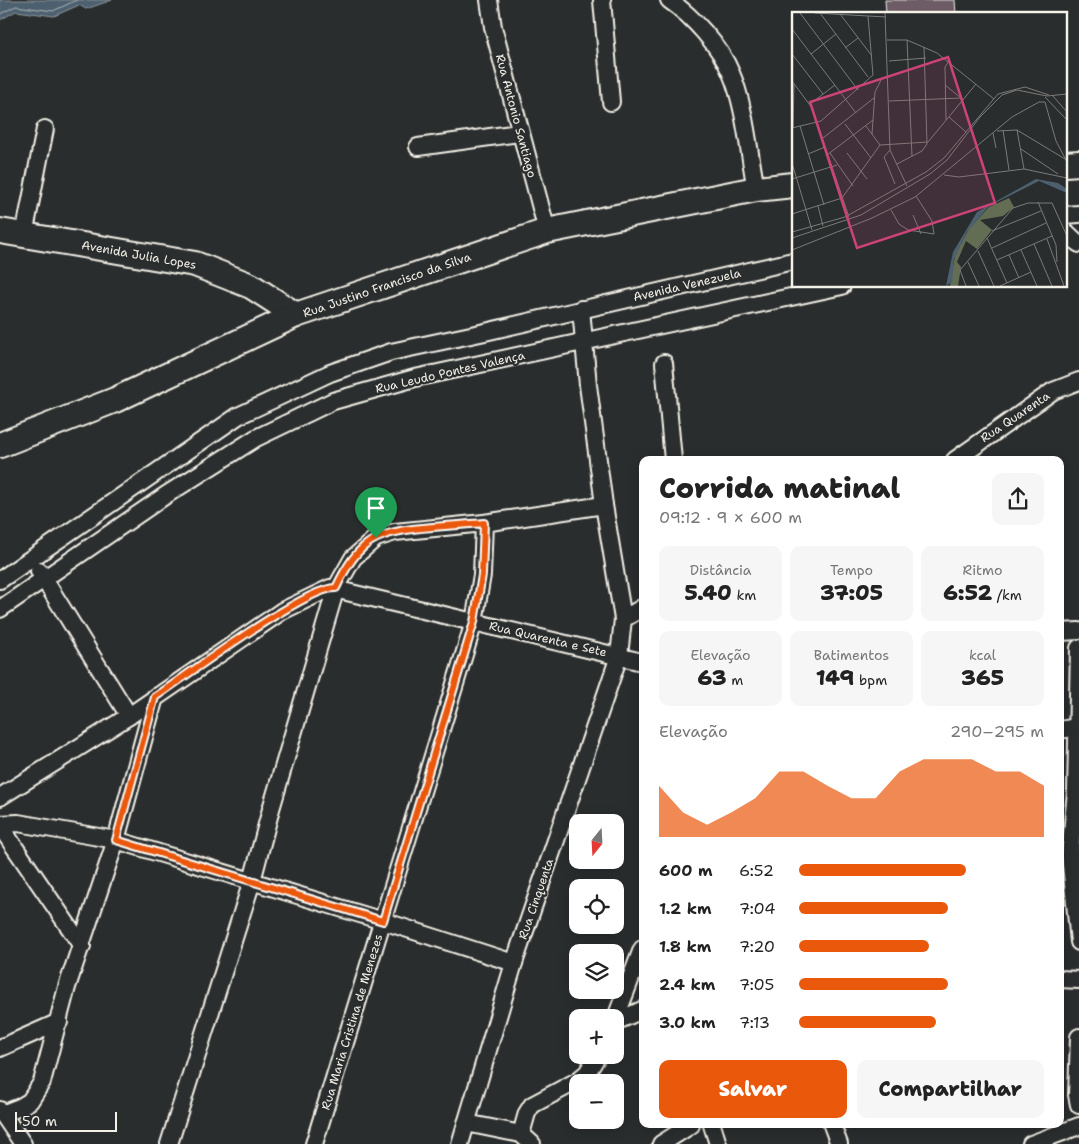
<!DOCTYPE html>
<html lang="pt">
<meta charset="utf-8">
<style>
:root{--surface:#fff;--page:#f6f6f6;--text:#222;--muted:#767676;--accent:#ea580c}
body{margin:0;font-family:"Shantell Sans",sans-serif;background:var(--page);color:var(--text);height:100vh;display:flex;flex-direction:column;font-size:19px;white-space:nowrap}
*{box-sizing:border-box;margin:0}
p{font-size:16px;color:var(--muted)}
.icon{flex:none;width:28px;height:28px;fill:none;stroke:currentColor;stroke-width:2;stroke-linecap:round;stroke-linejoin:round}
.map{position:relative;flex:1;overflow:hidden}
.details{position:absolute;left:639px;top:456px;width:425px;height:672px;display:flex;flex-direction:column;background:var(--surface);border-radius:10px;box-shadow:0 2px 12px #0003}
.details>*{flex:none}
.needle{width:32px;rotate:198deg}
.buttons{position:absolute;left:569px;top:814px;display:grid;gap:10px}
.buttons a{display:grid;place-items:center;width:55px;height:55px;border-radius:10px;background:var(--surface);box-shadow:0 2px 12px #0003;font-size:25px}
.scale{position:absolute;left:15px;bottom:12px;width:102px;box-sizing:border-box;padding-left:5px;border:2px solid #f4f1e8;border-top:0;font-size:14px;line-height:18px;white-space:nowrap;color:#f4f1e8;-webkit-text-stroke:4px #2a2d2e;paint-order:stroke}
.pin{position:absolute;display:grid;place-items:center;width:42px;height:42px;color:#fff;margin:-51px -21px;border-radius:50% 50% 50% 0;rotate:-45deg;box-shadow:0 0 5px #0007}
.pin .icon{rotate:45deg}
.round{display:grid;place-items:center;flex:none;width:52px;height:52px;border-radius:10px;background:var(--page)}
.head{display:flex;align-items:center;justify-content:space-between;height:85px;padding:0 20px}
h1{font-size:28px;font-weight:800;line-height:38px}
.stats{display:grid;grid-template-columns:repeat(3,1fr);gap:8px;height:85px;padding:5px 20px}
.stats div{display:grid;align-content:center;border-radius:10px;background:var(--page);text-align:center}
.stats b{font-size:21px;font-weight:800}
.stats small{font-size:14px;font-weight:400}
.stats p{font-size:14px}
.chart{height:140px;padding:10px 20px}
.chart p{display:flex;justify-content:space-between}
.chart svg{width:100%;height:90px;margin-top:5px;fill:var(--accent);opacity:.7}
.primary-button{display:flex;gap:10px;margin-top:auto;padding:10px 20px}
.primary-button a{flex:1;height:58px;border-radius:10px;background:var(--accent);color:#fff;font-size:20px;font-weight:800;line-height:58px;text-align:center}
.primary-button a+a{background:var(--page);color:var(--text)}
ul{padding:0 20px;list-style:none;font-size:16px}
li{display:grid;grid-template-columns:80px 60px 1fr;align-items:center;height:38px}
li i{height:12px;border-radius:6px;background:var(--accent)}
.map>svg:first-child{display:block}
</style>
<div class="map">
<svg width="1079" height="1144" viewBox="0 0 1079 1144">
<rect width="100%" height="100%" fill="#2a2d2e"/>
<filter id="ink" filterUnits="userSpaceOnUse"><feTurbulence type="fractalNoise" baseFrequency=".02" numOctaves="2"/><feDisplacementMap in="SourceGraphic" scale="10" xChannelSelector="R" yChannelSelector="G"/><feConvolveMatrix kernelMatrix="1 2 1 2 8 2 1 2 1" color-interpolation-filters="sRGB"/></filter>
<g filter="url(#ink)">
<!-- water -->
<path fill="#4d6070" stroke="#909aa0" d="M0 0H112L86 9 79 5 54 16 16 11 0 20Z"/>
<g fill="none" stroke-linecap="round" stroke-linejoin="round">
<!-- shore -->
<path stroke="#b1b7b8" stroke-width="1" d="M0 14 16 6 53 11 77 0"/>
</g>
<!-- building -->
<path fill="#6d5c65" stroke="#f4f1e8" d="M885 0H955L956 14H886Z"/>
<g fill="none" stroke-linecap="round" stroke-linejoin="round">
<defs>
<g id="street">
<path d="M489 0 493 27 547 231"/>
<path d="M602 0 611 102"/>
<path d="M669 0C692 16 720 46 731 73 745 105 749 154 756 189"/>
<path d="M418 147 519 133"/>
<path d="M1065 215 1079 214"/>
<path d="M1065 231 1079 244"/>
<path d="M24 235 45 129"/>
<path d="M581 309 588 385 604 505 623 619"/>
<path d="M664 363 673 460"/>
<path d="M955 460 1053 391 1079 381"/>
<path d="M39 571 129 716"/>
<path d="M0 580 238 416 330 373 391 352 485 332 793 261"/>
<path d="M0 609 166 495 256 438 333 401 415 378 842 286"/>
<path d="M1060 632 1079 631"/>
<path d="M1079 648 1076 791 1070 855 1079 942"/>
<path d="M1060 730 1077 727"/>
<path d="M0 797 129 716 282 611 330 588 642 662"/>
<path d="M0 824 18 823 116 840 383 921 514 963"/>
<path d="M0 826 82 946"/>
<path d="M1060 979 1079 980"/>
<path d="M615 1020 642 949"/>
<path d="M615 1022 642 1010"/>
<path d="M1079 1037 1077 1095 1079 1105"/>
<path d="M0 1048 59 1022"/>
<path d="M0 1110 23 1144"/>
<path d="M2 1114 20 1107 30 1101 42 1082 67 987 116 840 155 697"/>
<path d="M466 1123 521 1134 532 1144"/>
<path d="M712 1125 718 1144"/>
<path d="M832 1125 839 1144"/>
<path d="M521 1134 527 1113 532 1105 577 1081 587 1073 598 1055"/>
<path d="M169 1144 252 881 271 809 336 588 353 558 376 538 395 532 484 523 604 505"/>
<path d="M314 1144 474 622 482 575 484 523"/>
<path d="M460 1144 514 963 619 656 623 619 642 608"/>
<path d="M661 1144 691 1125"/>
<path d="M1031 1144 1079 1126"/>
</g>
<g id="secondary">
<path d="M1065 164 1079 163"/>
<path d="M0 231 195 264 251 286 296 315"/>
<path d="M0 445 115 400 296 315 547 231 756 189 793 185"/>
</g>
</defs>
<!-- street casing -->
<use href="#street" stroke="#f4f1e8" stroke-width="20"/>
<!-- secondary casing -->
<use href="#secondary" stroke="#f4f1e8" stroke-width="28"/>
<!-- street -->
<use href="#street" stroke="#2a2d2e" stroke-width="16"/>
<!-- secondary -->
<use href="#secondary" stroke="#2a2d2e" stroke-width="24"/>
</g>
</g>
<g fill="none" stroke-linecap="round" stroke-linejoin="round" filter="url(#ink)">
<defs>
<path id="route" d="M484 523 482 575 474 622 383 921 116 840 155 697C186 676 307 586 336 588 345 569 357 547 377 538 402 526 455 526 484 523Z"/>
</defs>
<!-- route casing -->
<use href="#route" stroke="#fff" stroke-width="10"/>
<!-- route -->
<use href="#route" stroke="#ea580c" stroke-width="6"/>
</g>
<g text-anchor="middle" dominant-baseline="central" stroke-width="4.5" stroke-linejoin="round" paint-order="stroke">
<!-- street labels -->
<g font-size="12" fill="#f4f1e8" stroke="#2a2d2e">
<text transform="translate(516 116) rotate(75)">Rua Antonio Santiago</text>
<text transform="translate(139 255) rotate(10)">Avenida Julia Lopes</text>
<text transform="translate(387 285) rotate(-19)">Rua Justino Francisco da Silva</text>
<text transform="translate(687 285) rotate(-13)">Avenida Venezuela</text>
<text transform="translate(450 372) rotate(-13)">Rua Leudo Pontes Valença</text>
<text transform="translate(1015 417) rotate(-34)">Rua Quarenta</text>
<text transform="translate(548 639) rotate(13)">Rua Quarenta e Sete</text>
<text transform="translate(536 899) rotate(-71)">Rua Cinquenta</text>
<text transform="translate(352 1022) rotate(-73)">Rua Maria Cristina de Menezes</text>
</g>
</g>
<!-- overview -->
<g transform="translate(792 12)">
<rect width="275" height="275" fill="#2a2d2e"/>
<path d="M217 186 222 195 211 204 188 208 200 218 185 237 174 229 165 250 169 255 166 274H158L163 243 177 217 197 195Z" fill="#636d53"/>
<path d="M244 167 266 171 275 177V181L247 169 197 194 175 220 162 247 160 270 154 274 161 240 185 200Z" fill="#4d6070"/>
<path fill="none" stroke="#7b7b78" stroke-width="1" d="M8 1 66 78M23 1 94 5M28 1 76 65M93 1 98 138 92 145 103 172M48 2 80 44M76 4 81 63M0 17 64 101M95 28H115L145 41 202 87M115 28 120 144M53 36 66 26M0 42 31 82M19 42 44 22M97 49 134 46M0 69 20 96 57 205M153 73 169 86M260 83 275 100M253 85 275 108M97 89 169 86M18 92 43 73M157 105 174 120M154 108 153 55 157 49M53 112 79 146M8 114 32 193M74 114 88 133M0 116 29 109 81 63M1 116 2 72M211 118 217 158M225 118 232 157M205 119 225 118 273 147M201 121 204 136M80 122 83 80 89 68M31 126 82 86M136 130 184 72M88 133 136 130M229 137 266 162M98 138 115 174M38 141 61 174M55 141 75 167M16 142 33 135M35 143 81 108M0 151 20 218M105 152 130 139 135 132 132 35M152 163 167 165 232 157 275 166M0 167 45 153M246 190 264 233 265 250M26 194 31 214M99 198 107 212 116 218 142 222 140 209 124 184M0 202 50 186 88 133M121 203 129 222M200 219 249 199M0 220 53 205 134 160 152 146 206 82 233 75 257 83M0 226 69 203 138 162 155 148 188 105 210 83 225 78 255 84 275 82M195 226 215 271M255 227 272 274M242 232 260 274M200 236 254 211M0 238 80 206 123 185 220 105 247 90H253L264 129 275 150M229 238 245 274M186 239 202 274M217 243 227 266M205 248 260 224M176 250 187 274M174 274 168 258 221 196 236 191H260L275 224M208 274 239 260"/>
<path fill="#cc4377" fill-opacity="0.15" stroke="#cc4377" stroke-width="2.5" d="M156 45 203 191 65 236 18 90Z"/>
<rect width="275" height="275" fill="none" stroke="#f4f1e8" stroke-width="2.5"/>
</g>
</svg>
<div class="buttons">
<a><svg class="needle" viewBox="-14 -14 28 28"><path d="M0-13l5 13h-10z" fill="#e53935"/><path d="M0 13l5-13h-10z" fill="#767676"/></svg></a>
<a><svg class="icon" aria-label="locate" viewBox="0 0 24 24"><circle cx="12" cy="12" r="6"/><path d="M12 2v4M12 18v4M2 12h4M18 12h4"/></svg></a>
<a><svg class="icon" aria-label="layers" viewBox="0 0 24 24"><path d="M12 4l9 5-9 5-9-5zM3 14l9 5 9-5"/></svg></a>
<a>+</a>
<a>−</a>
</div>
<div class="scale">50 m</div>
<div class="pin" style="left:376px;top:538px;background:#1e9e55"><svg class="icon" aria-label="arrive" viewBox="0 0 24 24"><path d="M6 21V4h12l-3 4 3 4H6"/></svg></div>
<section class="details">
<div class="head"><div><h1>Corrida matinal</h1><p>09:12 · 9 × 600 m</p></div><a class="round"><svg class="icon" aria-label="share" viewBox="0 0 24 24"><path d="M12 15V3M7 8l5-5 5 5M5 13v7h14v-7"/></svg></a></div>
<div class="stats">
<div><p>Distância</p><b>5.40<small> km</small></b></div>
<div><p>Tempo</p><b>37:05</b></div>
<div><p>Ritmo</p><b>6:52<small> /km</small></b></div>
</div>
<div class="stats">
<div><p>Elevação</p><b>63<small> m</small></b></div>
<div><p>Batimentos</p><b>149<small> bpm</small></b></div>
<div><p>kcal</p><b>365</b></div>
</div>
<div class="chart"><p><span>Elevação</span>290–295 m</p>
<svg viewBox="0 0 160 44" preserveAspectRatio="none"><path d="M0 44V19L10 32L20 38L30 32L40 25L50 12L60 12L70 19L80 25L90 25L100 12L110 6L120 6L130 6L140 12L150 12L160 19V44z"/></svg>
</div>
<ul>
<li><b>600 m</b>6:52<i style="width:68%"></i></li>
<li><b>1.2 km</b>7:04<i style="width:61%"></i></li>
<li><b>1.8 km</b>7:20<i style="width:53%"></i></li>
<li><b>2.4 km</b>7:05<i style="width:61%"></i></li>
<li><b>3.0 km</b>7:13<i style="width:56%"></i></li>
</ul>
<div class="primary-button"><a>Salvar</a><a>Compartilhar</a></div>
</section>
</div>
